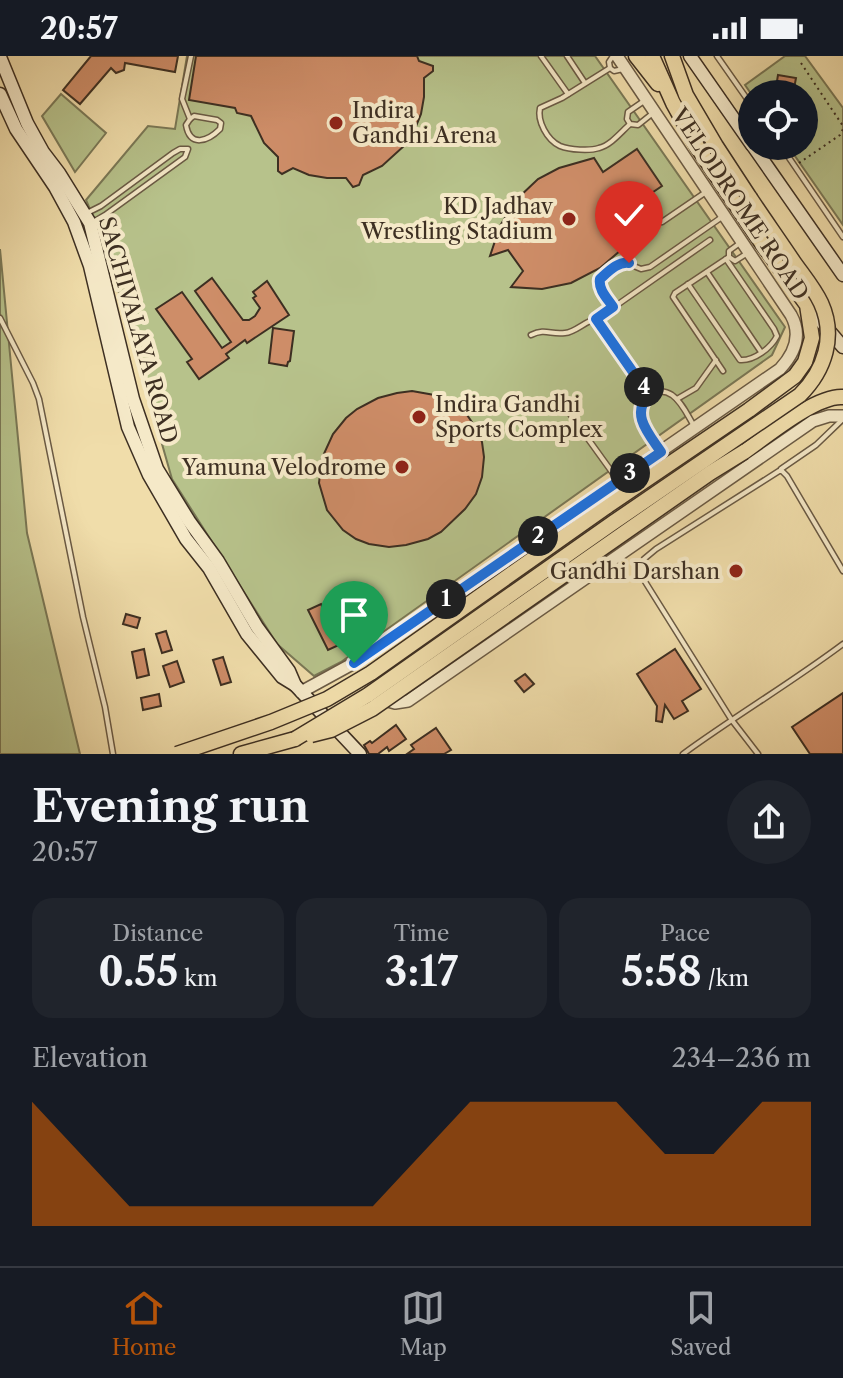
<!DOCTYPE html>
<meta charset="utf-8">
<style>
:root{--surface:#171b24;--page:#20242c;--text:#f1f3f6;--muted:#9ea1a6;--line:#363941;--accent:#b45309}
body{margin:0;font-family:"Libre Caslon Text",serif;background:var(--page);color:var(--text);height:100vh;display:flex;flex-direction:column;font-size:30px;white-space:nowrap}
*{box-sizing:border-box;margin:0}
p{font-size:26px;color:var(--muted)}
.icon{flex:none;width:44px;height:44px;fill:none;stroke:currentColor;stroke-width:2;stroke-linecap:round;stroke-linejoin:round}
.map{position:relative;height:698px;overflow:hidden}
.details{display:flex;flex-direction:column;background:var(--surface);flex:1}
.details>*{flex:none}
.buttons{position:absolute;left:738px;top:24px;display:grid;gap:16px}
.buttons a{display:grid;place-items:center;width:80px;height:80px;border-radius:50%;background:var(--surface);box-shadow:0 8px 32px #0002;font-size:40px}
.pin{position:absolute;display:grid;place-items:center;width:68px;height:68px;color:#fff;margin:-82px -34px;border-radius:50% 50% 50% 0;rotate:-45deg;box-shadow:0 0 8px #0007}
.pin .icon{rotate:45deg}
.km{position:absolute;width:40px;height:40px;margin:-20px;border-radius:50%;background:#222;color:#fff;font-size:22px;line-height:40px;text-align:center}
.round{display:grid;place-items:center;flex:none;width:84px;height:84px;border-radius:42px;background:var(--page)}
.headline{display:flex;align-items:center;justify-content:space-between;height:136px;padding:0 32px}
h1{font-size:44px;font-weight:800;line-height:60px}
.figures{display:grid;grid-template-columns:repeat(3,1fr);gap:12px;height:136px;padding:8px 32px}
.figures div{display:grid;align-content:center;border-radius:20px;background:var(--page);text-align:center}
.figures b{font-size:40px;font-weight:800}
.figures small{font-size:22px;font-weight:400}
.figures p{font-size:22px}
.chart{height:224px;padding:16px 32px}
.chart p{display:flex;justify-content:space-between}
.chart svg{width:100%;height:144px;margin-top:8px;fill:var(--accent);opacity:.7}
.status{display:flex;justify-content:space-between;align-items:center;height:56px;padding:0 40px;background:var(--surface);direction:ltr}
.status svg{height:22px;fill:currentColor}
.menu{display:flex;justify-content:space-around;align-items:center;height:112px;border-top:2px solid var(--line);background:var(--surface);font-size:22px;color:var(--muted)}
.menu a{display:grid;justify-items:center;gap:4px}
.menu .selected{color:var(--accent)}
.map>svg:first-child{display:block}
</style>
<div class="status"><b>20:57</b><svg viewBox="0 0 49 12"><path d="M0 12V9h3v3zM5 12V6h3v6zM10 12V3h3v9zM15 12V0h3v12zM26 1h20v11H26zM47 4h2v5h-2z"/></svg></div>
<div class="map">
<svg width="843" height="698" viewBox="0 0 843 698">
<rect width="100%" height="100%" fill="#f0ddaa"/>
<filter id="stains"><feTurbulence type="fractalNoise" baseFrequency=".0025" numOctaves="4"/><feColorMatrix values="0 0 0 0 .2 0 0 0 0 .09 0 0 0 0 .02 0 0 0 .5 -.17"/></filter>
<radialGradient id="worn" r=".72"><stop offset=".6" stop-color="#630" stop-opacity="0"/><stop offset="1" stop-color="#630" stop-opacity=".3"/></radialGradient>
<!-- green -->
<g fill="#b7c28b" stroke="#7a7856" stroke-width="2">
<path d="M187 0H595L785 271 772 299 341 606 314 620 277 588 172 423 105 188 86 144 148 70 175 73Z"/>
<path d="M785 0H805L843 52V169L788 90H804V38L752 39 745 29Z"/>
<path d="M61 38 106 77 75 116 42 60Z"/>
<path d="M0 193 27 477 80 698H0Z"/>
</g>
<!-- building -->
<g fill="#ce8d68" stroke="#3d2f22" stroke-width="2">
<path d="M91 0H178L175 16 125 7 124 14 116 17 111 12 80 48 63 34Z"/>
<path d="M196 0H417L419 5 433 10V15L424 22V41L421 58 414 75 421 85 418 90 405 89 382 110 363 119 359 129 353 131 346 122H327L309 119 293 112 282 118 278 115V101L264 87 251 60 237 57 235 52 189 44Z"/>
<path d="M778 19 796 22 793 38 775 37Z"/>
<path d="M637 93 662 130 628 153 639 168 621 194 600 212 571 227 542 233 511 231 523 215 508 194 490 200 500 170 516 144 538 123 559 112 594 102 603 116Z"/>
<path d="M212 222 243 264H249L255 260 260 252 253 242 256 240 253 236 267 225 289 259 247 287 245 284 226 298 229 302 199 323 187 306 192 303 156 253 182 236 222 292 231 286 195 235Z"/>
<path d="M273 272 294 275 290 305 288 306 287 310 269 307Z"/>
<path d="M412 335 440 340 453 347 467 359 476 372 482 386 484 401 482 421 476 438 465 453 441 476 428 483 406 489 389 491 369 488 356 483 343 474 327 454 319 427 322 402 333 378 346 362 357 353 378 342 397 337Z"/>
<path d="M340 540 356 572 338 581 341 588 328 594 308 554 321 548 322 550Z"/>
<path d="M126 558 140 562 137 572 123 568Z"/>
<path d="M166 575 172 594 162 597 156 578Z"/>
<path d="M144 593 149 619 137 622 132 596Z"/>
<path d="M675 593 701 633 682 645 688 655 674 663 665 649 662 666 656 665 657 650 637 618Z"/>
<path d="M223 601 231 626 221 629 213 604Z"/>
<path d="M177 605 184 626 170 631 163 610Z"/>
<path d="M525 618 534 628 524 636 515 625Z"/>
<path d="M843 637V698H810L792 671Z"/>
<path d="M159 638 161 650 143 654 141 642Z"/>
<path d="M396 669 406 683 389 695 387 691 378 698H369L364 689 370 685 372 687Z"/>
<path d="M436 672 451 694 444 698H407L414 693 411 689Z"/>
</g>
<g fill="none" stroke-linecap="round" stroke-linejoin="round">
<defs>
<g id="service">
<path d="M541 0 568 38"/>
<path d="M567 0 585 27"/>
<path d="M613 0 609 6 610 12 614 15 623 13"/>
<path d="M717 0 752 50"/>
<path d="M610 12 562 42 540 52C537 65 547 84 560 90 570 94 590 95 599 92 611 89 621 76 630 68"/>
<path d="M644 45 628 56 627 63 630 68 638 69 653 57"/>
<path d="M194 60 217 64 221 67 220 73C208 85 190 92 186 69L190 63Z"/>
<path d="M190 63 182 43 191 0"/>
<path d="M781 90 843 181"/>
<path d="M87 157 101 150 173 97 180 93H188L185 101 105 159 93 166"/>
<path d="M662 166 706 136"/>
<path d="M740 187 729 195V201L735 205 746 198"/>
<path d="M707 216 761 296"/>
<path d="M688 228 740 304C754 305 771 292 777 280L774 273 726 203"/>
<path d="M613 251 599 228C601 217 615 211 624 206L641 213 650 211 722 161"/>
<path d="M0 262 33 327 39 343 83 561 105 651 113 698"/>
<path d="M597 263 710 184"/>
<path d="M531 279C546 272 550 279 565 277 576 276 585 265 596 263L649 339"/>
<path d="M723 315 673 241 675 237 729 201"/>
<path d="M677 343 696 332 716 304"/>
<path d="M560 344 617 423"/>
<path d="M660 395C650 379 625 348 654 337 661 334 666 335 672 339 682 346 688 360 694 370"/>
<path d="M781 413 816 389 842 364"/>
<path d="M683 698C735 660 791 627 843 588"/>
<path d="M758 698 731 663 644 524 640 511 644 503 656 493 779 415H782L787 420 843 515"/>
</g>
<g id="tertiary">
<path d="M301 636 354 607 780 313C795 297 802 279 791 259L617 0"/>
<path d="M381 643 395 647 408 645 813 365 829 360H843"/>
</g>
<g id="secondary">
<path d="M690 0 752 89"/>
<path d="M0 1 27 67 43 96 59 117 90 167 133 343 157 413 189 465 218 505 257 571 289 615 295 629 360 698"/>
<path d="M0 38 16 73 55 131 74 166 90 210 128 371 149 419 186 483 209 512 247 578 282 621 295 629"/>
<path d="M753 90 843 219"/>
<path d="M807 249 843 291"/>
</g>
<g id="trunk">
<path d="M636 0 658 28"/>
<path d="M672 0 686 39 716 90 750 142"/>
<path d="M744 396C767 380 816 339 843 341"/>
<path d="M606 451 749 354 795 320 805 306 812 282 807 249 761 186 698 92 673 47 652 0"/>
<path d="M241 698 295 683"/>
</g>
</defs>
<!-- service casing -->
<use href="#service" stroke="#6a5a44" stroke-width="7"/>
<!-- tertiary casing -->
<use href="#tertiary" stroke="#6a5a44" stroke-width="14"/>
<!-- secondary casing -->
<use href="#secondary" stroke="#3d2f22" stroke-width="15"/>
<!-- trunk casing -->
<use href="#trunk" stroke="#3d2f22" stroke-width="17"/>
<!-- path -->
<g stroke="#3d2f22" stroke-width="2" stroke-dasharray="2 4" stroke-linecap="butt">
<path d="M801 7 843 70"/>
<path d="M799 107 840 79 843 73"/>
</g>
<!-- service -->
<use href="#service" stroke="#f5e9c8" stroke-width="4"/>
<!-- tertiary -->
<use href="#tertiary" stroke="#f5e9c8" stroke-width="11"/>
<!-- secondary -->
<use href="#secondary" stroke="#f5e9c8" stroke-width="12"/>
<!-- trunk -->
<use href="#trunk" stroke="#f0ddaa" stroke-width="14"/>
<defs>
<g id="trunk-bridge">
<path d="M311 679 331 674 372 653 710 417 744 396"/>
<path d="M295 683 368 639 614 466 800 339C825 314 836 280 821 247 814 232 802 218 793 205 779 184 764 163 750 142"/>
<path d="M177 698 271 666 327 643 371 617 606 451"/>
</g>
</defs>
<!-- trunk-bridge casing -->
<use href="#trunk-bridge" stroke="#3d2f22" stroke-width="17" stroke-linecap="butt"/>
<!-- trunk-bridge -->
<use href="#trunk-bridge" stroke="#f0ddaa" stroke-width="14"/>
</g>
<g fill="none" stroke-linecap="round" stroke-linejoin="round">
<defs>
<path id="route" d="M354 607 661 396C649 378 630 358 649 339L596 263 613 251C608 243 598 234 600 223 608 216 618 205 629 207"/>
</defs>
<!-- route casing -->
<use href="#route" stroke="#fff" stroke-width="16"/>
<!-- route -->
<use href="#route" stroke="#1a73e8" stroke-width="10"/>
</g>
<!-- markers -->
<g fill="#8f2418" stroke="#f5e9c8" stroke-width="3">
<circle cx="336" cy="67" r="8"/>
<circle cx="569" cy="163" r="8"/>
<circle cx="419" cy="361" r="8"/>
<circle cx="402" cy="411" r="8"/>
<circle cx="736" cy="515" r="8"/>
</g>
<g text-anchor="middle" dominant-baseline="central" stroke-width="8" stroke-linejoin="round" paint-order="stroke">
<!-- poi labels -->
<g font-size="22" fill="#3d2f22" stroke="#f5e9c8" text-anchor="end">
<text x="352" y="54" text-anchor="start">Indira<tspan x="352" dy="25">Gandhi Arena</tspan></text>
<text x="553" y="150">KD Jadhav<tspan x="553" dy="25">Wrestling Stadium</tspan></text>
<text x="435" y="348" text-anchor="start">Indira Gandhi<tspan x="435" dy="25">Sports Complex</tspan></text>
<text x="386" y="411">Yamuna Velodrome</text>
<text x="720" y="515">Gandhi Darshan</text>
</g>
<!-- street labels -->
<g font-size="22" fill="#3d2f22" stroke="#f5e9c8">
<text transform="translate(740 148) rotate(56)">VELODROME ROAD</text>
<text transform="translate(138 274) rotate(74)">SACHIVALAYA ROAD</text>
</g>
</g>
<rect width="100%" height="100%" filter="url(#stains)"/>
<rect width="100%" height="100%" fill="url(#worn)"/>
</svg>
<div class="buttons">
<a><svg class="icon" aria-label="locate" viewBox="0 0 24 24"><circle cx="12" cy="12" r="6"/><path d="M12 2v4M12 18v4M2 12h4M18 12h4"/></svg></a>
</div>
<div class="pin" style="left:354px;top:607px;background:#1e9e55"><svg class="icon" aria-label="arrive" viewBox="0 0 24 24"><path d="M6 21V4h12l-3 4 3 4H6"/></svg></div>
<div class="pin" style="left:629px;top:207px;background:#d93025"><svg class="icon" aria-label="check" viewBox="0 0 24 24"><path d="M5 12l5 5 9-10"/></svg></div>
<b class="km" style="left:446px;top:543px">1</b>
<b class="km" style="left:538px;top:480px">2</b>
<b class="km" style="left:630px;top:417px">3</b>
<b class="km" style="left:644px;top:331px">4</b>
</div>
<section class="details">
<div class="headline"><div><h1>Evening run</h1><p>20:57</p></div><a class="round"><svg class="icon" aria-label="share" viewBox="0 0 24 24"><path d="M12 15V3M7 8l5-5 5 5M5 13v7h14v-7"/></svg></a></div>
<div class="figures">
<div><p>Distance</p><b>0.55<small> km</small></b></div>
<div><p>Time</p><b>3:17</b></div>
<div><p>Pace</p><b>5:58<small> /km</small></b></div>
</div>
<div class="chart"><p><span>Elevation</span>234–236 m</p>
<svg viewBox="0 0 160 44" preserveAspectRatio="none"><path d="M0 44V6L10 22L20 38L30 38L40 38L50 38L60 38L70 38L80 22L90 6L100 6L110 6L120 6L130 22L140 22L150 6L160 6V44z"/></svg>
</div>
</section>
<nav class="menu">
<a class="selected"><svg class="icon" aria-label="home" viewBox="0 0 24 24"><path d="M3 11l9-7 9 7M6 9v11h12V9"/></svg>Home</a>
<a><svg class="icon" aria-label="map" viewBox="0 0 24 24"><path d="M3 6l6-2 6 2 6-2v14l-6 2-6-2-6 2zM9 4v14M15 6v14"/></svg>Map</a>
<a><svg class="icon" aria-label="saved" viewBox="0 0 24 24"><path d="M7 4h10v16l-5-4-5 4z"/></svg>Saved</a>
</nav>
